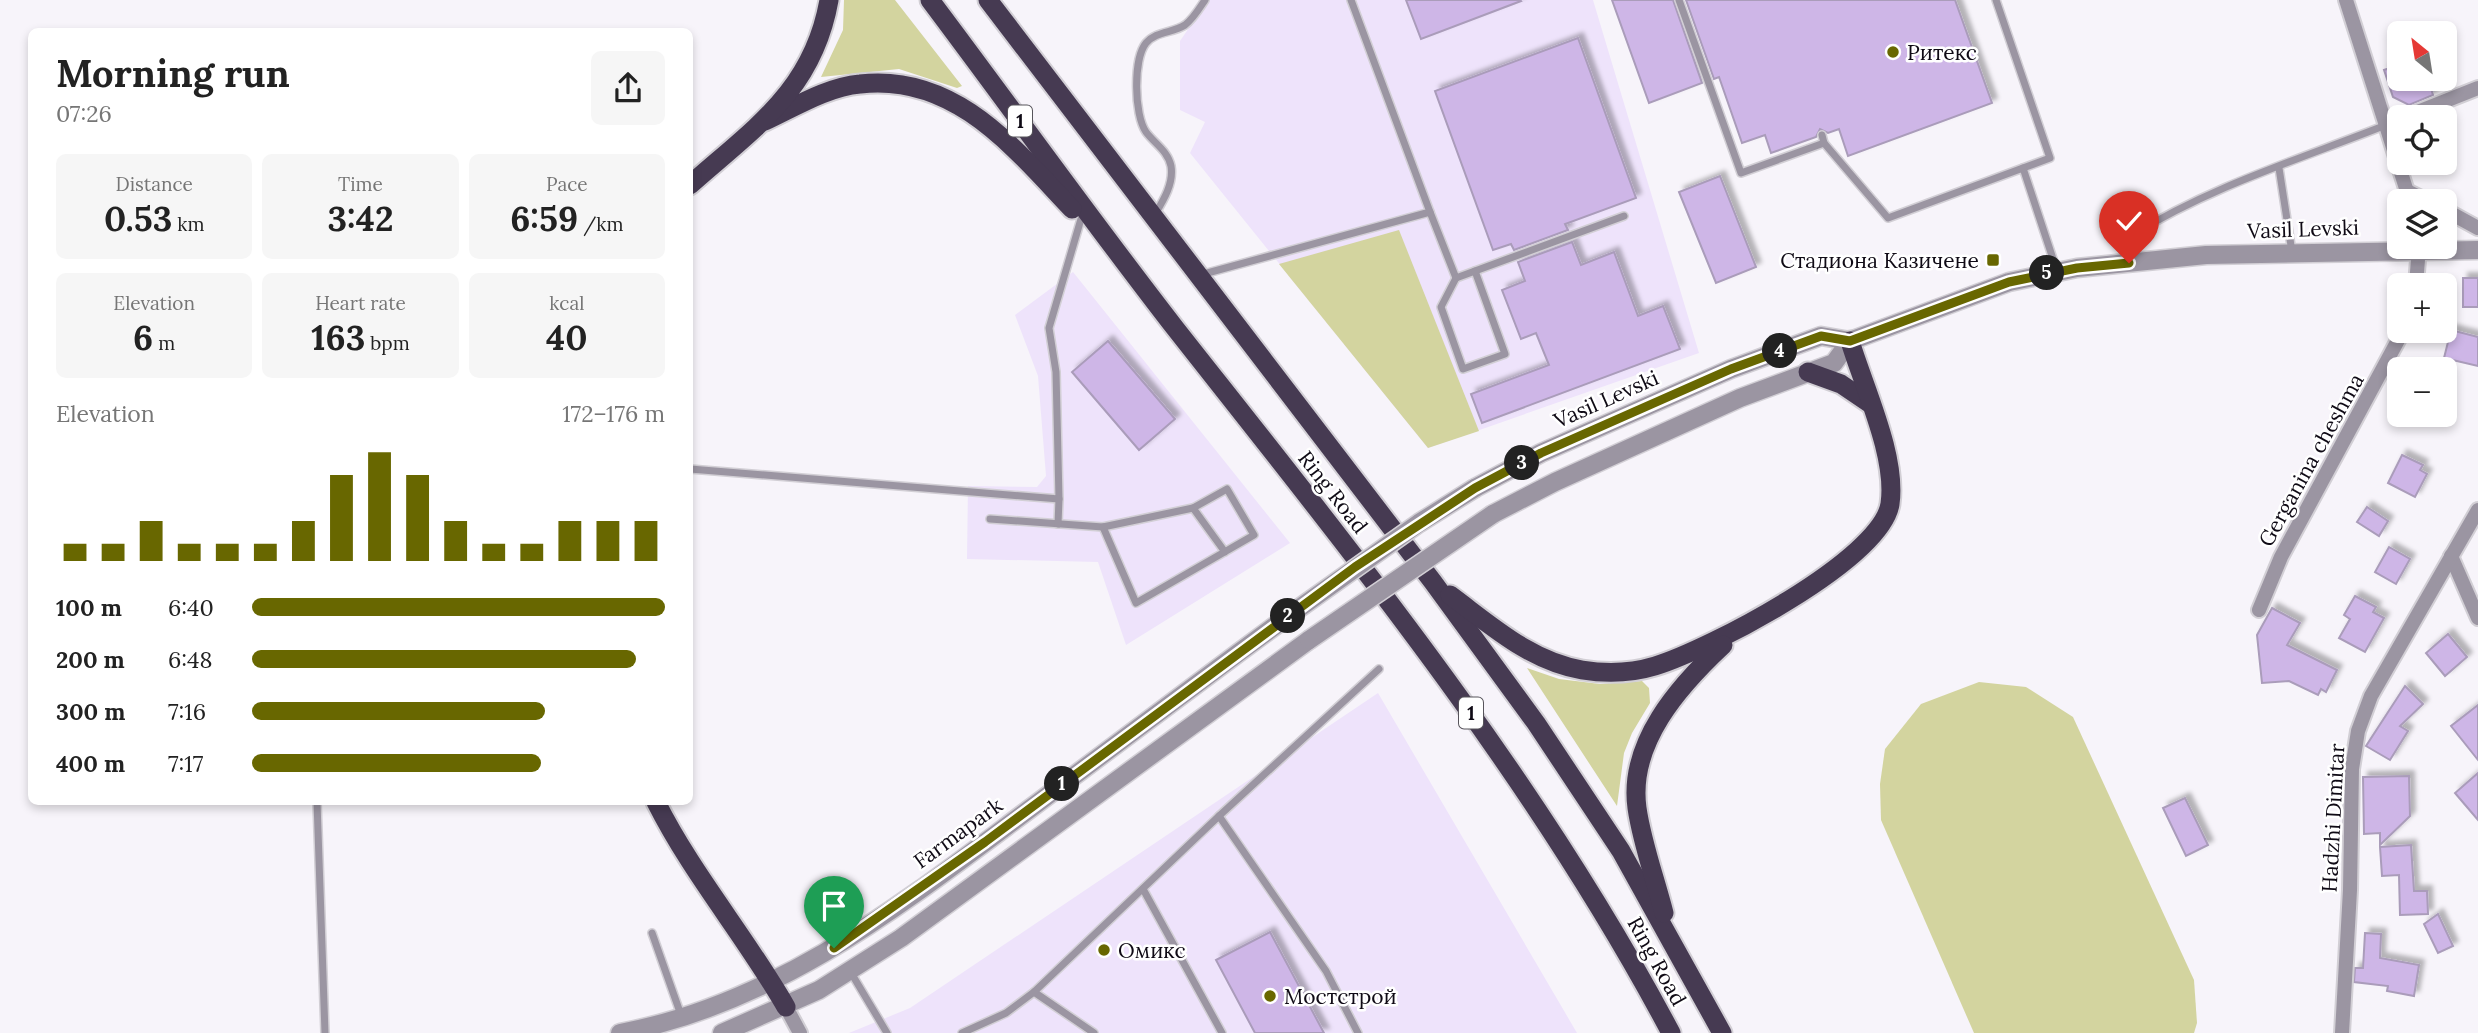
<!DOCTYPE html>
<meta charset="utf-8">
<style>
:root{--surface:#fff;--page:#f6f6f6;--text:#222;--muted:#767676;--accent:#686700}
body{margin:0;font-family:Lora,serif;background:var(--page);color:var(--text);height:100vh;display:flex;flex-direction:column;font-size:26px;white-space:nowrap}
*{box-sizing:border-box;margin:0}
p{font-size:23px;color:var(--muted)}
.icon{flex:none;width:38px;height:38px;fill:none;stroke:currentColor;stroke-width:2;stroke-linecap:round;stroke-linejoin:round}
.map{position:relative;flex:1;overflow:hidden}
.sheet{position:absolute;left:28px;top:28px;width:665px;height:777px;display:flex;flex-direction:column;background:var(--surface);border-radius:10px;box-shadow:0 4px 10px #0003}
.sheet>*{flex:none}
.needle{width:46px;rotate:330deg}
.controls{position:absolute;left:2387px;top:21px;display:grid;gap:14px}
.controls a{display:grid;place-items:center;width:70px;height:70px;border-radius:10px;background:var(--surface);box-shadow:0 4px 10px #0003;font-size:35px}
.pin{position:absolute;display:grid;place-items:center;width:60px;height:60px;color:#fff;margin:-72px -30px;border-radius:50% 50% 50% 0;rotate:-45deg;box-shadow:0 0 7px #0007}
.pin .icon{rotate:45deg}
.km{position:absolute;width:35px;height:35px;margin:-18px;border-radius:50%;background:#222;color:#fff;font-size:19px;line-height:35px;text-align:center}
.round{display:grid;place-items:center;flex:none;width:74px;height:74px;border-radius:10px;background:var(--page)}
.summary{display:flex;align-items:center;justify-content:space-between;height:119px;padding:0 28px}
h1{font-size:38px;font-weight:800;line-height:52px}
.metrics{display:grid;grid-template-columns:repeat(3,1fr);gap:10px;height:119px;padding:7px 28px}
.metrics div{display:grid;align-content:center;border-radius:10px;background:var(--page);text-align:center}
.metrics b{font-size:35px;font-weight:800}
.metrics small{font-size:19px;font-weight:400}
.metrics p{font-size:19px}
.chart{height:196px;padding:14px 28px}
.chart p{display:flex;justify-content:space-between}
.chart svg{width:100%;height:126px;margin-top:7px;stroke:var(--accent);stroke-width:6}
ul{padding:0 28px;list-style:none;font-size:23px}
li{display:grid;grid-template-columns:112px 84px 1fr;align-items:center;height:52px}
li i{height:18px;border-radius:9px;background:var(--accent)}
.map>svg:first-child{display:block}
</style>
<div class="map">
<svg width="2478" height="1033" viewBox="0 0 2478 1033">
<defs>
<filter id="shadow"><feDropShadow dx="5" dy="-5" stdDeviation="2" flood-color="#0004"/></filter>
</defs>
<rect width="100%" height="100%" fill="#f7f4fa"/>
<!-- built -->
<g fill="#eee3fb">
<path d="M1208 0H1593L1699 353 1428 448 1190 153 1205 122 1180 110V41Z"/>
<path d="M1073 272 1290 543 1126 645 1098 562 967 559 968 486 1037 487 1046 476 1038 376 1015 315Z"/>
<path d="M1378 693 1577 1033H849L910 1008Z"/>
</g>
<!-- green -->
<g fill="#d3d49f">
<path d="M844 0H895L962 86 957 88 899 69 821 77 843 30Z"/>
<path d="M1399 230 1479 431 1428 448 1279 264Z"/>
<path d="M1527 668 1559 679 1600 684 1642 681 1649 688 1650 703 1632 733 1624 753 1617 806Z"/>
<path d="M1979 682 2026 687 2073 717 2194 980 2197 1023 2194 1033H1974L1881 820 1880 784 1885 749 1921 704Z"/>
</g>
<!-- building -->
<g fill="#ceb6e7" stroke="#aa9cba" stroke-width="2" filter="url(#shadow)">
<path d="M1406 0H1520L1521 1 1421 39Z"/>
<path d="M1612 0H1673L1702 83 1649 103Z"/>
<path d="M1686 0H1955L1992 103 1848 156 1839 129 1828 133 1820 129 1816 137 1771 153 1765 135 1742 143 1719 77 1714 79Z"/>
<path d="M1578 38 1636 198 1565 224 1568 230 1514 250 1511 244 1493 250 1435 91Z"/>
<path d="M2399 65V79H2428L2433 95 2409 105 2393 97 2384 70Z"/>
<path d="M1720 176 1756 267 1716 283 1679 192Z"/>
<path d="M1572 242 1581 265 1614 252 1638 316 1663 306 1680 349 1482 423 1471 394 1549 365 1536 333 1521 339 1502 290 1525 281 1518 262Z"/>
<rect x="2463" y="278" width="15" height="29"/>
<path d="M2451 330 2478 337V366L2444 358Z"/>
<path d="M1108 341 1175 419 1139 450 1072 372Z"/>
<path d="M2402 455 2423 465 2420 470 2427 474 2415 497 2388 483Z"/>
<path d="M2367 507 2388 521 2379 536 2357 522Z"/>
<path d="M2389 547 2410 559 2396 584 2375 572Z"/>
<path d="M2355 596 2376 607 2373 612 2384 618 2365 652 2339 638 2350 619 2344 615Z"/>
<path d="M2272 608 2300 623 2287 645 2337 670 2326 692 2321 689 2318 695 2289 681 2262 683 2257 635Z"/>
<path d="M2448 634 2467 657 2445 676 2426 653Z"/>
<path d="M2405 686 2423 704 2400 726 2408 731 2390 760 2366 746Z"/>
<path d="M2478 705V760L2451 726Z"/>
<path d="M2478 773V820L2455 793Z"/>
<path d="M2409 776 2410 816 2380 845V833L2364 834 2363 777Z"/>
<path d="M2185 798 2208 845 2186 856 2163 808Z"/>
<path d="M2411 845 2414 891H2427L2428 914 2400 915 2399 875 2382 876 2380 847Z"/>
<path d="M2438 914 2453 946 2438 953 2424 924Z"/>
<path d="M1270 932 1324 1033H1255L1216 960Z"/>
<path d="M2365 933 2381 934 2380 958 2419 965 2414 996 2387 991 2388 986 2354 982 2355 968H2363Z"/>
</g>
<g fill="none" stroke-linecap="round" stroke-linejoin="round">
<defs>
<g id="service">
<path d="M1679 0 1741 173 1824 143"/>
<path d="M1996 0 2050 158 2023 168"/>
<path d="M1822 135 1824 143 1888 218 2023 168 2057 271"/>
<path d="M2279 168 2292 252"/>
<path d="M1430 212 1456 278 1624 216"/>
<path d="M1154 216C1163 201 1174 184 1171 166 1168 151 1154 143 1146 132 1134 115 1133 59 1146 43 1156 31 1173 33 1185 25 1193 19 1199 9 1205 0"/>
<path d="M2129 261 2131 236C2209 187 2300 159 2386 125"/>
<path d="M1200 275 1430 212 1351 0"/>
<path d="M1456 278 1441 307 1463 369 1505 354 1475 271"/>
<path d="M690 469 1059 499 1056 372 1049 328 1081 219"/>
<path d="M990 519 1103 527 1193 508"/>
<path d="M1058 524 1059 499"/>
<path d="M1103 527 1136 603 1254 535 1227 489 1193 508 1225 552"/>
<path d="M317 802 325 1033"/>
<path d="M1219 816 1379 669"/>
<path d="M1143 889 1222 1033"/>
<path d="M652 933 681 1015"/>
<path d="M850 971 887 1033"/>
<path d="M1034 992 1094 1033"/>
<path d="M962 1033 1006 1013 1034 992 1219 816 1326 971 1358 1033"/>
</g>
<g id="minor">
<path d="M2346 0 2410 201"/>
<path d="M2405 117 2478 88"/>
<path d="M2407 191 2427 201"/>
<path d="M2445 210 2478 228"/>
<path d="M2416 285 2419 247"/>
<path d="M2451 556 2478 618"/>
<path d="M2259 610 2281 557 2403 331"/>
<path d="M786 1007 800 1033"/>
<path d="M2342 1033 2350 890 2352 769 2358 731 2371 696 2478 510"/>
</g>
<g id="tertiary">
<path d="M1475 488 1541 453 1731 369 1821 336 1850 341"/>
<path d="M1493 514 1555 482 1740 398 1834 363 1850 341 2009 282 2077 268 2206 255 2478 250"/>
<path d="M620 1033C779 1003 905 902 1031 808 1118 743 1204 678 1291 614"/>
<path d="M722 1033 819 990 901 938 1309 640"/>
</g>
<g id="trunk">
<path d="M930 0C1012 109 1091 220 1175 328 1353 554 1536 778 1671 1033"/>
<path d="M988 0 1433 582 1536 723 1621 851 1722 1033"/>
<path d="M765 121C795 107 827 87 860 84 955 73 1014 148 1072 209"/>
<path d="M690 185C754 128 813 91 829 0"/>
<path d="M1808 372 1841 384 1869 403"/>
<path d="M1450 595C1492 626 1530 661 1582 670 1607 674 1632 673 1655 666 1708 650 1881 560 1890 504 1897 456 1864 388 1850 341"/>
<path d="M656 802C692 874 746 937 786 1007"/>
<path d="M1664 913C1655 878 1642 843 1637 808 1628 743 1679 686 1723 645"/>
</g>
</defs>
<!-- service casing -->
<use href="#service" stroke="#d2cfd5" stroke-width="10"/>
<!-- minor casing -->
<use href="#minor" stroke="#d2cfd5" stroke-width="18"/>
<!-- tertiary casing -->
<use href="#tertiary" stroke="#d2cfd5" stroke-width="21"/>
<!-- trunk casing -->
<use href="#trunk" stroke="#d2cfd5" stroke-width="23"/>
<!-- service -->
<use href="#service" stroke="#9b95a2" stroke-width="7"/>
<!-- minor -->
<use href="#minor" stroke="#9b95a2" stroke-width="14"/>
<!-- tertiary -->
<use href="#tertiary" stroke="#9b95a2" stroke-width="18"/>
<!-- trunk -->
<use href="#trunk" stroke="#463a52" stroke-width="19"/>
<defs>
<g id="tertiary-bridge">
<path d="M1291 614 1419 523 1475 488"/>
<path d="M1309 640 1493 514"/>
</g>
</defs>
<!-- tertiary-bridge casing -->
<use href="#tertiary-bridge" stroke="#d2cfd5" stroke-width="21" stroke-linecap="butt"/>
<!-- tertiary-bridge -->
<use href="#tertiary-bridge" stroke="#9b95a2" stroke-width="18"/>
</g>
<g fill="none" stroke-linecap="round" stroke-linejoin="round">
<defs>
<path id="route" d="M834 948 985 842 1355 567 1475 488 1541 453 1731 369 1821 336 1850 341 2009 282 2077 268 2129 263"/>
</defs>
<!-- route casing -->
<use href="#route" stroke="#fff" stroke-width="14"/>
<!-- route -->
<use href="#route" stroke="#686700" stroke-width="9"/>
</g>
<!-- markers -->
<g fill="#686700" stroke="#fff" stroke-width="2.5">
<circle cx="1893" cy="52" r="7"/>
<rect x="1986" y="253" width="14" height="14" rx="3.5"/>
<circle cx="1104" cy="950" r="7"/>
<circle cx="1270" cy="996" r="7"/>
</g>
<g text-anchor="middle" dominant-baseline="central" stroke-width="5" stroke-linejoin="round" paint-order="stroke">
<!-- shield labels -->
<g fill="#fff" stroke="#57545b" stroke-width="2">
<rect x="1008" y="105.5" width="24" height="31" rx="5"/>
<rect x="1459" y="697.5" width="24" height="31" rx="5"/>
</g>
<g font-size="19" font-weight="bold" fill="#0f0a15">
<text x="1020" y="121">1</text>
<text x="1471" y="713">1</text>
</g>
<!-- poi labels -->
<g font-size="21" fill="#0f0a15" stroke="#fff" text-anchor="start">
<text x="1907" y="52">Ритекс</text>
<text x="1979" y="260" text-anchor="end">Стадиона Казичене</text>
<text x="1118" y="950">Омикс</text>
<text x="1284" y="996">Мостстрой</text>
</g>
<!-- street labels -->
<g font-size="21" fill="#0f0a15" stroke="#fff">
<text transform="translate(2303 229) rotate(-2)">Vasil Levski</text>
<text transform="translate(1606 399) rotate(-24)">Vasil Levski</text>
<text transform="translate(2311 460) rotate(-61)">Gerganina cheshma</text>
<text transform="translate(1333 492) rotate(52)">Ring Road</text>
<text transform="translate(2333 818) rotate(-87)">Hadzhi Dimitar</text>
<text transform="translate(958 833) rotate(-36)">Farmapark</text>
<text transform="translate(1657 961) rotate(61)">Ring Road</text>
</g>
</g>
</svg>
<div class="controls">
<a><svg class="needle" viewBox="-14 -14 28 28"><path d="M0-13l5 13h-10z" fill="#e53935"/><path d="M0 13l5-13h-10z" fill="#767676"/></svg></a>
<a><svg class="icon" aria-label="locate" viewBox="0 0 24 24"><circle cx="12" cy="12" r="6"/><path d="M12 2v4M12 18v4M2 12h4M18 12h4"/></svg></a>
<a><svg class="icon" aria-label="layers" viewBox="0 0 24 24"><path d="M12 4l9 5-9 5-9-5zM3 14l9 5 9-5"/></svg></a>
<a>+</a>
<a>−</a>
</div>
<div class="pin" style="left:834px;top:948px;background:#1e9e55"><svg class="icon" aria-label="arrive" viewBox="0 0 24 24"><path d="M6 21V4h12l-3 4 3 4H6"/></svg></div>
<div class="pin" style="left:2129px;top:263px;background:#d93025"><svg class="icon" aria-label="check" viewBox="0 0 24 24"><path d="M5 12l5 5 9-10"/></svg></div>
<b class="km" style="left:1062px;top:784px">1</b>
<b class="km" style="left:1288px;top:616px">2</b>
<b class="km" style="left:1522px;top:463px">3</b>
<b class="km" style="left:1780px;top:351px">4</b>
<b class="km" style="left:2047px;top:273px">5</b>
<section class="sheet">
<div class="summary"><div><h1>Morning run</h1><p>07:26</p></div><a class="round"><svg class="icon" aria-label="share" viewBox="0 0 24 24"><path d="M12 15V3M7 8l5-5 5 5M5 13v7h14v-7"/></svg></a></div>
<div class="metrics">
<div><p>Distance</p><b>0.53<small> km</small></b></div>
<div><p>Time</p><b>3:42</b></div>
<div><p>Pace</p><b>6:59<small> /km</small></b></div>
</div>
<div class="metrics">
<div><p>Elevation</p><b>6<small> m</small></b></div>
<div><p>Heart rate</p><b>163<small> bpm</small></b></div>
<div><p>kcal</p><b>40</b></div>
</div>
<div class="chart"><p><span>Elevation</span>172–176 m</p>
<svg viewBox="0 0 160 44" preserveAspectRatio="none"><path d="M5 44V38M15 44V38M25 44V30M35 44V38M45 44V38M55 44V38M65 44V30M75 44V14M85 44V6M95 44V14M105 44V30M115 44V38M125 44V38M135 44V30M145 44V30M155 44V30"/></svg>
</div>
<ul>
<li><b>100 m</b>6:40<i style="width:100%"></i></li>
<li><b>200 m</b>6:48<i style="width:93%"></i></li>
<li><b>300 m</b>7:16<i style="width:71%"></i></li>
<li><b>400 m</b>7:17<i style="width:70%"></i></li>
</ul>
</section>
</div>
